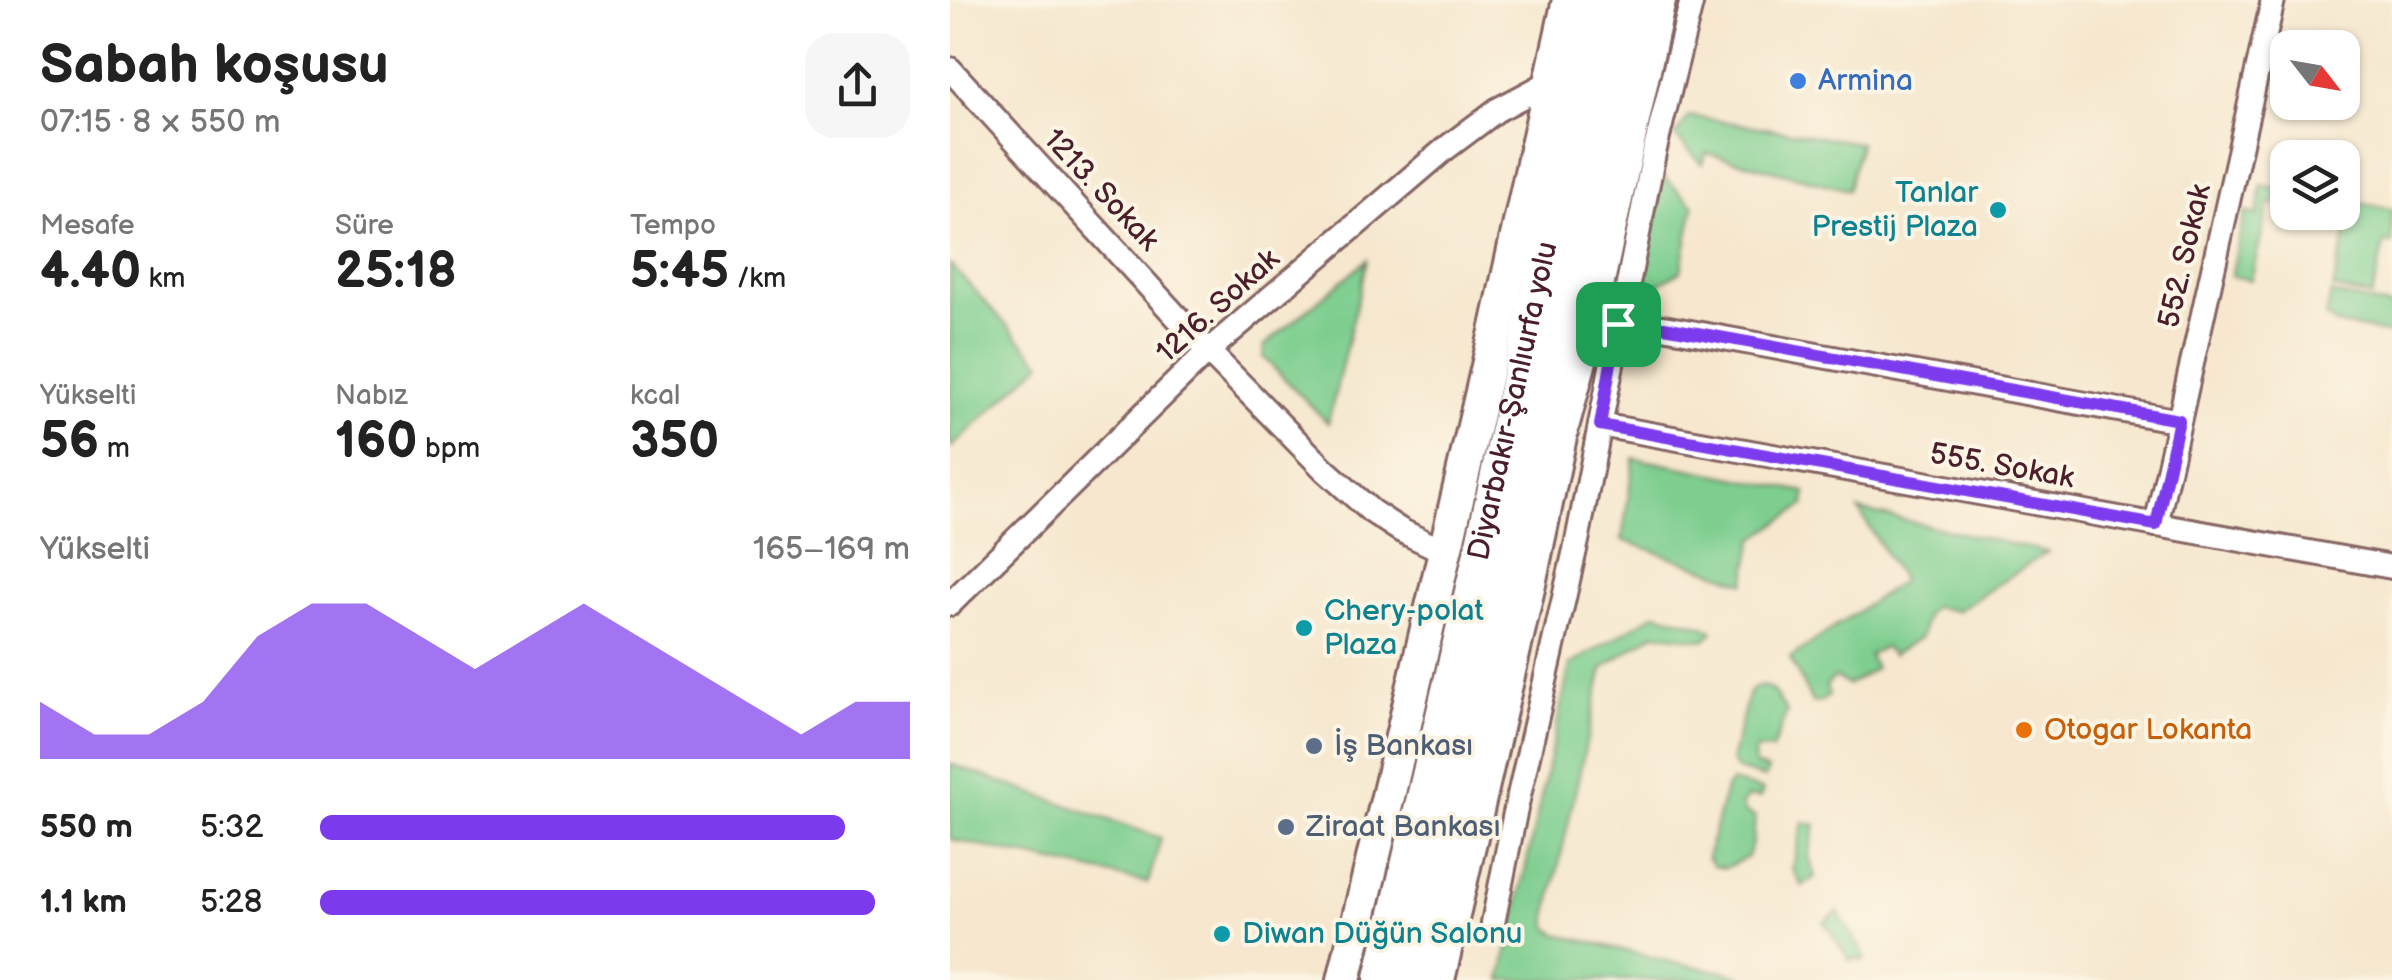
<!DOCTYPE html>
<html lang="tr">
<meta charset="utf-8">
<style>
:root{--surface:#fff;--page:#f6f6f6;--text:#222;--muted:#767676;--accent:#7c3aed}
body{margin:0;font-family:"Balsamiq Sans",sans-serif;background:var(--page);color:var(--text);height:100vh;display:flex;flex-direction:column;font-size:38px;white-space:nowrap}
*{box-sizing:border-box;margin:0}
p{font-size:32px;color:var(--muted)}
.icon{flex:none;width:55px;height:55px;fill:none;stroke:currentColor;stroke-width:2;stroke-linecap:round;stroke-linejoin:round}
.map{position:relative;flex:1;overflow:hidden}
.drawer{display:flex;flex-direction:column;background:var(--surface);width:950px}
.drawer>*{flex:none}
.needle{width:65px;rotate:121deg}
.buttons{position:absolute;left:1320px;top:30px;display:grid;gap:20px}
.buttons a{display:grid;place-items:center;width:90px;height:90px;border-radius:20px;background:var(--surface);box-shadow:0 2px 8px #0004;font-size:50px}
.pin{position:absolute;display:grid;place-items:center;width:85px;height:85px;color:#fff;margin:-42px;border-radius:20px;box-shadow:0 5px 15px #0006}
.round{display:grid;place-items:center;flex:none;width:105px;height:105px;border-radius:30px;background:var(--page)}
.headline{display:flex;align-items:center;justify-content:space-between;height:170px;padding:0 40px}
h1{font-size:55px;font-weight:600;line-height:75px}
.stats{display:grid;grid-template-columns:repeat(3,1fr);gap:15px;height:170px;padding:10px 40px}
.stats div{display:grid;align-content:center}
.stats b{font-size:50px;font-weight:600}
.stats small{font-size:28px;font-weight:400}
.stats p{font-size:28px}
.chart{height:280px;padding:20px 40px}
.chart p{display:flex;justify-content:space-between}
.chart svg{width:100%;height:180px;margin-top:10px;fill:var(--accent);opacity:.7}
ul{padding:0 40px;list-style:none;font-size:32px}
li{display:grid;grid-template-columns:160px 120px 1fr;align-items:center;height:75px}
li i{height:25px;border-radius:12px;background:var(--accent)}
main{display:flex;flex:1;min-height:0}
.map>svg:first-child{display:block}
</style>
<main>
<section class="drawer">
<div class="headline"><div><h1>Sabah koşusu</h1><p>07:15 · 8 × 550 m</p></div><a class="round"><svg class="icon" aria-label="share" viewBox="0 0 24 24"><path d="M12 15V3M7 8l5-5 5 5M5 13v7h14v-7"/></svg></a></div>
<div class="stats">
<div><p>Mesafe</p><b>4.40<small> km</small></b></div>
<div><p>Süre</p><b>25:18</b></div>
<div><p>Tempo</p><b>5:45<small> /km</small></b></div>
</div>
<div class="stats">
<div><p>Yükselti</p><b>56<small> m</small></b></div>
<div><p>Nabız</p><b>160<small> bpm</small></b></div>
<div><p>kcal</p><b>350</b></div>
</div>
<div class="chart"><p><span>Yükselti</span>165–169 m</p>
<svg viewBox="0 0 160 44" preserveAspectRatio="none"><path d="M0 44V30L10 38L20 38L30 30L40 14L50 6L60 6L70 14L80 22L90 14L100 6L110 14L120 22L130 30L140 38L150 30L160 30V44z"/></svg>
</div>
<ul>
<li><b>550 m</b>5:32<i style="width:89%"></i></li>
<li><b>1.1 km</b>5:28<i style="width:94%"></i></li>
</ul>
</section>
<div class="map">
<svg width="1442" height="980" viewBox="0 0 1442 980">
<rect width="100%" height="100%" fill="#fcf5e5"/>
<filter id="ink" filterUnits="userSpaceOnUse"><feTurbulence type="fractalNoise" baseFrequency=".01" numOctaves="2"/><feDisplacementMap in="SourceGraphic" scale="20" xChannelSelector="R" yChannelSelector="G"/><feConvolveMatrix kernelMatrix="1 2 1 2 8 2 1 2 1" color-interpolation-filters="sRGB"/></filter>
<filter id="wash" filterUnits="userSpaceOnUse"><feTurbulence type="fractalNoise" baseFrequency=".0048" numOctaves="4" result="noise"/><feDisplacementMap in="SourceGraphic" scale="40" xChannelSelector="R" yChannelSelector="G"/><feGaussianBlur stdDeviation="2.25" result="paint"/><feColorMatrix in="noise" values="0 0 0 0 0 0 0 0 0 0 0 0 0 0 0 0 0 1.4 0 .05"/><feComposite in="paint" operator="in"/></filter>
<g filter="url(#wash)">
<rect width="100%" height="100%" fill="#f6e7ce"/>
<!-- green -->
<g fill="#7dce8f" stroke="#64765d" stroke-width="2.5">
<path d="M739 116 910 143 898 190 756 153 752 164 725 136Z"/>
<path d="M712 175 744 206 731 271 685 298Z"/>
<path d="M1312 185 1337 190V206L1319 203 1301 280 1281 276 1295 212 1307 215Z"/>
<path d="M1393 200 1442 209V244L1434 243 1422 297 1383 288 1399 221 1363 213 1392 212Z"/>
<path d="M417 260 378 423 313 357 314 346Z"/>
<path d="M0 264 92 363 2 447 0 444Z"/>
<path d="M1381 293 1442 307V334L1385 324 1376 316Z"/>
<path d="M684 458 856 492 855 505 804 539 795 583 672 540Z"/>
<path d="M909 510 1097 552 1007 611 983 607 976 615 971 637 942 655 934 647 919 655 925 669 898 685 885 677 876 686 879 696 868 703 862 702 840 658 952 581Z"/>
<path d="M706 613 754 626 763 632 754 640 705 633 653 668 598 913V927L607 934 722 962 780 973 798 980H551L620 665Z"/>
<path d="M814 686 823 691 837 712 822 750 807 749 804 755 805 766 818 770 815 778 787 770 781 761 799 692 807 687Z"/>
<path d="M0 764 211 838 198 883 0 839Z"/>
<path d="M781 782 813 790 810 798 798 797 792 804 794 812 805 817 803 840 798 857 775 868 763 866 757 857 776 788Z"/>
<path d="M853 822 866 825 859 856 865 877 852 886 842 869Z"/>
<path d="M888 912 915 956 913 961 904 958 900 961 874 922Z"/>
</g>
</g>
<g filter="url(#ink)">
<g fill="none" stroke-linecap="round" stroke-linejoin="round">
<defs>
<g id="minor">
<path d="M0 69 258 351 375 470 421 511 450 530 495 552"/>
<path d="M668 324 713 327 1229 421"/>
<path d="M650 425 1442 567"/>
<path d="M1206 525 1323 0"/>
<path d="M0 604 258 351 495 149 547 110 600 82"/>
<path d="M543 923 565 813 627 541 704 153 742 0"/>
</g>
<g id="highway">
<path id="s1" d="M431 978 528 562 651 0"/>
<path d="M394 980 441 784 548 323 619 0"/>
<path d="M460 980 683 0"/>
<path d="M488 980 579 584 612 427 634 346 709 0"/>
</g>
</defs>
<!-- minor casing -->
<use href="#minor" stroke="#866564" stroke-width="28"/>
<!-- highway casing -->
<use href="#highway" stroke="#866564" stroke-width="38"/>
<!-- minor -->
<use href="#minor" stroke="#fff" stroke-width="22"/>
<!-- highway -->
<use href="#highway" stroke="#fff" stroke-width="32"/>
</g>
</g>
<g fill="none" stroke-linecap="round" stroke-linejoin="round" filter="url(#ink)">
<defs>
<path id="route" d="M668 324 714 327 1229 420 1206 525 650 425Z"/>
</defs>
<!-- route casing -->
<use href="#route" stroke="#fff" stroke-width="20"/>
<!-- route -->
<use href="#route" stroke="#7c3aed" stroke-width="12"/>
</g>
<!-- markers -->
<circle fill="#3f7fe0" stroke="#fcf5e5" stroke-width="4" cx="848" cy="81" r="10"/>
<g fill="#0f9aa8" stroke="#fcf5e5" stroke-width="4">
<circle cx="1048" cy="210" r="10"/>
<circle cx="354" cy="628" r="10"/>
<circle cx="272" cy="934" r="10"/>
</g>
<circle fill="#e8710a" stroke="#fcf5e5" stroke-width="4" cx="1074" cy="730" r="10"/>
<g fill="#5c6f8a" stroke="#fcf5e5" stroke-width="4">
<circle cx="364" cy="746" r="10"/>
<circle cx="336" cy="827" r="10"/>
</g>
<g text-anchor="middle" dominant-baseline="central" stroke-width="8" stroke-linejoin="round" paint-order="stroke">
<!-- shop labels -->
<g font-size="30" fill="#366cbe" stroke="#fcf5e5" text-anchor="start">
<text x="868" y="81">Armina</text>
</g>
<!-- street labels -->
<g font-size="30" fill="#4a1f2b" stroke="#fcf5e5">
<text transform="translate(151 190) rotate(47)">1213. Sokak</text>
<text transform="translate(1235 256) rotate(-77)">552. Sokak</text>
<text transform="translate(268 306) rotate(-42)">1216. Sokak</text>
<text stroke="none"><textPath href="#s1" startOffset="592">Diyarbakır-Şanlıurfa yolu</textPath></text>
<text transform="translate(1052 466) rotate(10)">555. Sokak</text>
</g>
<!-- culture labels -->
<g font-size="30" fill="#0d838f" stroke="#fcf5e5" text-anchor="start">
<text x="1028" y="193" text-anchor="end">Tanlar<tspan x="1028" dy="34">Prestij Plaza</tspan></text>
<text x="374" y="611">Chery-polat<tspan x="374" dy="34">Plaza</tspan></text>
<text x="292" y="934">Diwan Düğün Salonu</text>
</g>
<!-- food labels -->
<g font-size="30" fill="#c56008" stroke="#fcf5e5" text-anchor="start">
<text x="1094" y="730">Otogar Lokanta</text>
</g>
<!-- service labels -->
<g font-size="30" fill="#4e5e75" stroke="#fcf5e5" text-anchor="start">
<text x="384" y="746">İş Bankası</text>
<text x="356" y="827">Ziraat Bankası</text>
</g>
</g>
</svg>
<div class="buttons">
<a><svg class="needle" viewBox="-14 -14 28 28"><path d="M0-13l5 13h-10z" fill="#e53935"/><path d="M0 13l5-13h-10z" fill="#767676"/></svg></a>
<a><svg class="icon" aria-label="layers" viewBox="0 0 24 24"><path d="M12 4l9 5-9 5-9-5zM3 14l9 5 9-5"/></svg></a>
</div>
<div class="pin" style="left:668px;top:324px;background:#1e9e55"><svg class="icon" aria-label="arrive" viewBox="0 0 24 24"><path d="M6 21V4h12l-3 4 3 4H6"/></svg></div>
</div>
</main>
